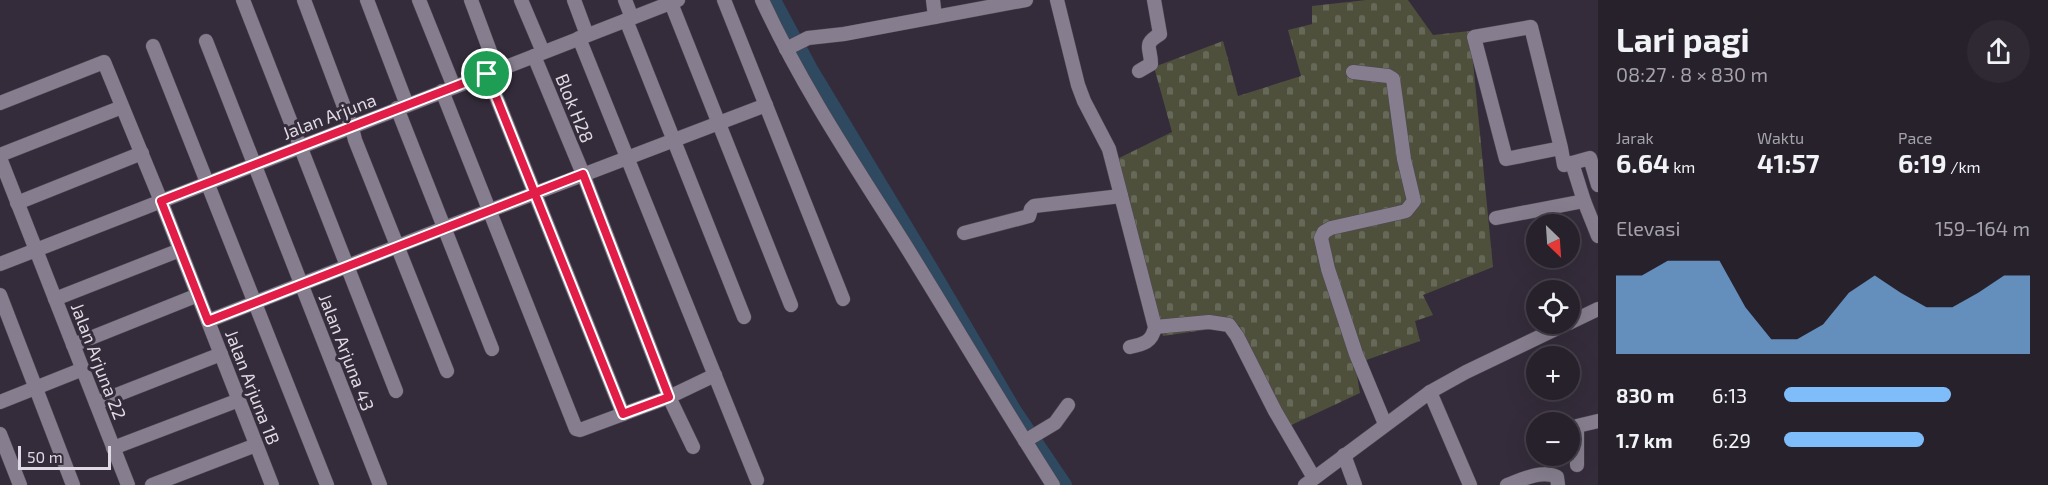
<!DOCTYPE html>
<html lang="id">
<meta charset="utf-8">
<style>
:root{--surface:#27212c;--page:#2f2934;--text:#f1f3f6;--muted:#a4a3a9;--line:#433e48;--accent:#7fbdfa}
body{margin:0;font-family:"Exo 2",sans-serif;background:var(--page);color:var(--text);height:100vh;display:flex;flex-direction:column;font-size:22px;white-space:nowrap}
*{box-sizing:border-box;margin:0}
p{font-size:20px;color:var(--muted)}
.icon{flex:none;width:33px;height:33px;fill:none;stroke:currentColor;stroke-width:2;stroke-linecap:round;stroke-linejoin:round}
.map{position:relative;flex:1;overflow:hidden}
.side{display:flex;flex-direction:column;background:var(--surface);width:450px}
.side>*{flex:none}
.needle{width:39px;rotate:155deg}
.fabs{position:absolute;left:1526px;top:214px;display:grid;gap:12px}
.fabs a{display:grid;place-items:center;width:54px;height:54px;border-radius:50%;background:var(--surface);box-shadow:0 6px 24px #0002,0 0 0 2px var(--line);font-size:30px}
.scale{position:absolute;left:18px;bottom:15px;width:93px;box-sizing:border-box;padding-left:6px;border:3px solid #dfdae3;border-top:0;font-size:16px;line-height:21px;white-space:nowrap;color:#dfdae3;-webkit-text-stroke:4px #342c3a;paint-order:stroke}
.pin{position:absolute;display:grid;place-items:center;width:51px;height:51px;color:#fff;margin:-26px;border:3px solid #fff;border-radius:50%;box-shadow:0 2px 6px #0007}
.round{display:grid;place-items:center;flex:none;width:63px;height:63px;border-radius:32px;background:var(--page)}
.overview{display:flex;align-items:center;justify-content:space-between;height:102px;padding:0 18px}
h1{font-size:33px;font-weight:700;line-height:45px}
.metrics{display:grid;grid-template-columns:repeat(3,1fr);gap:9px;height:102px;padding:6px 18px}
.metrics div{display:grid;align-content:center}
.metrics b{font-size:26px;font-weight:700}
.metrics small{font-size:16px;font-weight:400}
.metrics p{font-size:16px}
.chart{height:168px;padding:12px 18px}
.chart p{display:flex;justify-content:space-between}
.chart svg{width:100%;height:108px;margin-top:6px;fill:var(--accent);opacity:.7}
ul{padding:0 18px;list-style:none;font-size:20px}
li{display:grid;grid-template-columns:96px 72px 1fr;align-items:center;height:45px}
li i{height:15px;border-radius:8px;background:var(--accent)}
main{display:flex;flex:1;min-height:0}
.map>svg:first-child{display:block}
</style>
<main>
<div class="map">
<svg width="1598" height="485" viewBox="0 0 1598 485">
<defs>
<pattern id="cemetery-stones" width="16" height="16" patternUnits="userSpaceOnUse" patternTransform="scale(1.5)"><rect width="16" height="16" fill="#4e503c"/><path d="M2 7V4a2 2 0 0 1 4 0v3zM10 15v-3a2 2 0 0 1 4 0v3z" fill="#676958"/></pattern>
</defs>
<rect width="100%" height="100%" fill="#342c3a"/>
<!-- cemetery -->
<path fill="url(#cemetery-stones)" d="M1366 0H1408L1433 35 1470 31 1493 267 1423 295 1433 315 1415 321 1420 341 1355 364 1360 393 1287 427 1239 325 1163 336 1115 160 1172 132 1154 67 1223 41 1238 96 1301 76 1288 30 1312 24V6Z"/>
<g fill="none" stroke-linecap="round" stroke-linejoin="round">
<!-- canal -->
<path stroke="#2e4960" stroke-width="14" d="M774 0 811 69 934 273 1015 411 1065 485"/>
<defs>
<g id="minor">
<path d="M243 0 396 391"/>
<path d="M304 0 352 128 355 140 447 371"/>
<path d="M367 0 407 105"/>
<path d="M419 0 454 87"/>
<path d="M471 0 497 70"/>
<path d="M521 0 543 52"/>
<path d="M574 0 587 35"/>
<path d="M625 0 632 18"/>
<path d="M724 0 843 299"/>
<path d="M762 0C802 87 856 167 907 248 956 327 1003 407 1053 485"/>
<path d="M933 0 935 17"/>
<path d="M1057 0 1078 85 1084 101 1109 149 1155 327C1152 342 1144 344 1130 347"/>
<path d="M671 3 791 305"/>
<path d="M626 20 744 317"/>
<path d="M579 38 757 480"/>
<path d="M206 41 380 485"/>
<path d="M153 46 327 485"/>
<path d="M786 49 808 38 844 34 1026 0"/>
<path d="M534 56 583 174 669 397 693 447"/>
<path d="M1139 71 1151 64C1151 47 1142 45 1160 34L1154 0"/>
<path d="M1353 72 1388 76 1393 79 1404 159 1414 201 1406 211 1398 213 1331 228 1324 232 1321 238 1328 269 1356 354 1385 424"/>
<path d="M487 74 623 414"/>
<path d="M442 91 576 429 580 430 669 397 715 375"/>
<path d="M0 103 104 62 161 201 272 485"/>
<path d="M397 108 492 349"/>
<path d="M1561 148 1506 159 1474 37 1531 27 1561 148 1564 165 1572 163 1584 201 1598 236"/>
<path d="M0 155 122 107"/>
<path d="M0 158 128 485"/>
<path d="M1572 163 1590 158 1598 185"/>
<path d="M17 203 142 153"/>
<path d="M1496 218 1584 201"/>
<path d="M964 233 1029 216 1031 209 1034 206 1121 196"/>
<path d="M0 264 678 0"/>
<path d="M0 295 73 485"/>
<path d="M55 299 180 250"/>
<path d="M208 321 444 228 766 105"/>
<path d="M1569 323 1598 309"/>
<path d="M1155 327 1209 322 1229 325 1237 336 1275 411 1314 478"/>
<path d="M73 345 198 295"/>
<path d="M1430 392 1470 485"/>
<path d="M0 402 83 369"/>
<path d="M96 403 221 354"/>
<path d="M0 434 20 485"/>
<path d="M1025 441 1055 423 1068 405"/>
<path d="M113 448 239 400"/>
<path d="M1344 455 1355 485"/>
<path d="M1577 465V426L1598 421"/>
<path d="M152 485 256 445"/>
<path d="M1305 485 1430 392 1466 372 1566 324"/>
<path d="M1507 485C1521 480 1542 469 1557 477L1558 485"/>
</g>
</defs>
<!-- minor casing -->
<use href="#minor" stroke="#4e4753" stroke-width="15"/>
<!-- minor -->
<use href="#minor" stroke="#867e8e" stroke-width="14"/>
</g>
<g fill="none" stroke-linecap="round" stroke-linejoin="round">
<defs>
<path id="route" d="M487 74 161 201 208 321C333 271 458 224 583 174L669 397 623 414 487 74"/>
</defs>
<!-- route casing -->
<use href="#route" stroke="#fff" stroke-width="12"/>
<!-- route -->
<use href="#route" stroke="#e11d48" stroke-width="8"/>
</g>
<g text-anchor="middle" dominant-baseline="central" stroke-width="6" stroke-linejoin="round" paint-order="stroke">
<!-- street labels -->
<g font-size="18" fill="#dfdae3" stroke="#342c3a">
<text transform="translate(575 108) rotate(68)">Blok H28</text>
<text transform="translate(329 116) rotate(-21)">Jalan Arjuna</text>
<text transform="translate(347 352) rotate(69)">Jalan Arjuna 43</text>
<text transform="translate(99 361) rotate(69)">Jalan Arjuna 22</text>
<text transform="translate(253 387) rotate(69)">Jalan Arjuna 1B</text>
</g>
</g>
</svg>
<div class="fabs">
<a><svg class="needle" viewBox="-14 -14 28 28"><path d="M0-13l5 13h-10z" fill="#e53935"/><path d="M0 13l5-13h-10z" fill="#a4a3a9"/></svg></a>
<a><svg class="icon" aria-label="locate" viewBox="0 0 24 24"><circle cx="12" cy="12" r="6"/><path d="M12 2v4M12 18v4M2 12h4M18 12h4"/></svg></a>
<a>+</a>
<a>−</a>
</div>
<div class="scale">50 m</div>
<div class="pin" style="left:487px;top:74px;background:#1e9e55"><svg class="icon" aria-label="arrive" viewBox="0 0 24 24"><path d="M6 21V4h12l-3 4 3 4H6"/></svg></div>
</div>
<section class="side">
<div class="overview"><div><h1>Lari pagi</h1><p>08:27 · 8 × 830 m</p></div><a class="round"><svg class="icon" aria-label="share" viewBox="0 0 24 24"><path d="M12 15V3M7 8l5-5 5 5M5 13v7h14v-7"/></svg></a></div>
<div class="metrics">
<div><p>Jarak</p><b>6.64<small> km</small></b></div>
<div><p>Waktu</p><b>41:57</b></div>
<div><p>Pace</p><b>6:19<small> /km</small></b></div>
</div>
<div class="chart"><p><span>Elevasi</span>159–164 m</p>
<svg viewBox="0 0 160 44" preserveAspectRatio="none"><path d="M0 44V12L10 12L20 6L30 6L40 6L50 25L60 38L70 38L80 32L90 19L100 12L110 19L120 25L130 25L140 19L150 12L160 12V44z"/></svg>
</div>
<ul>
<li><b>830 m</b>6:13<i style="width:68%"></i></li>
<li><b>1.7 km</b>6:29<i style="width:57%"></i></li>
</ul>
</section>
</main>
